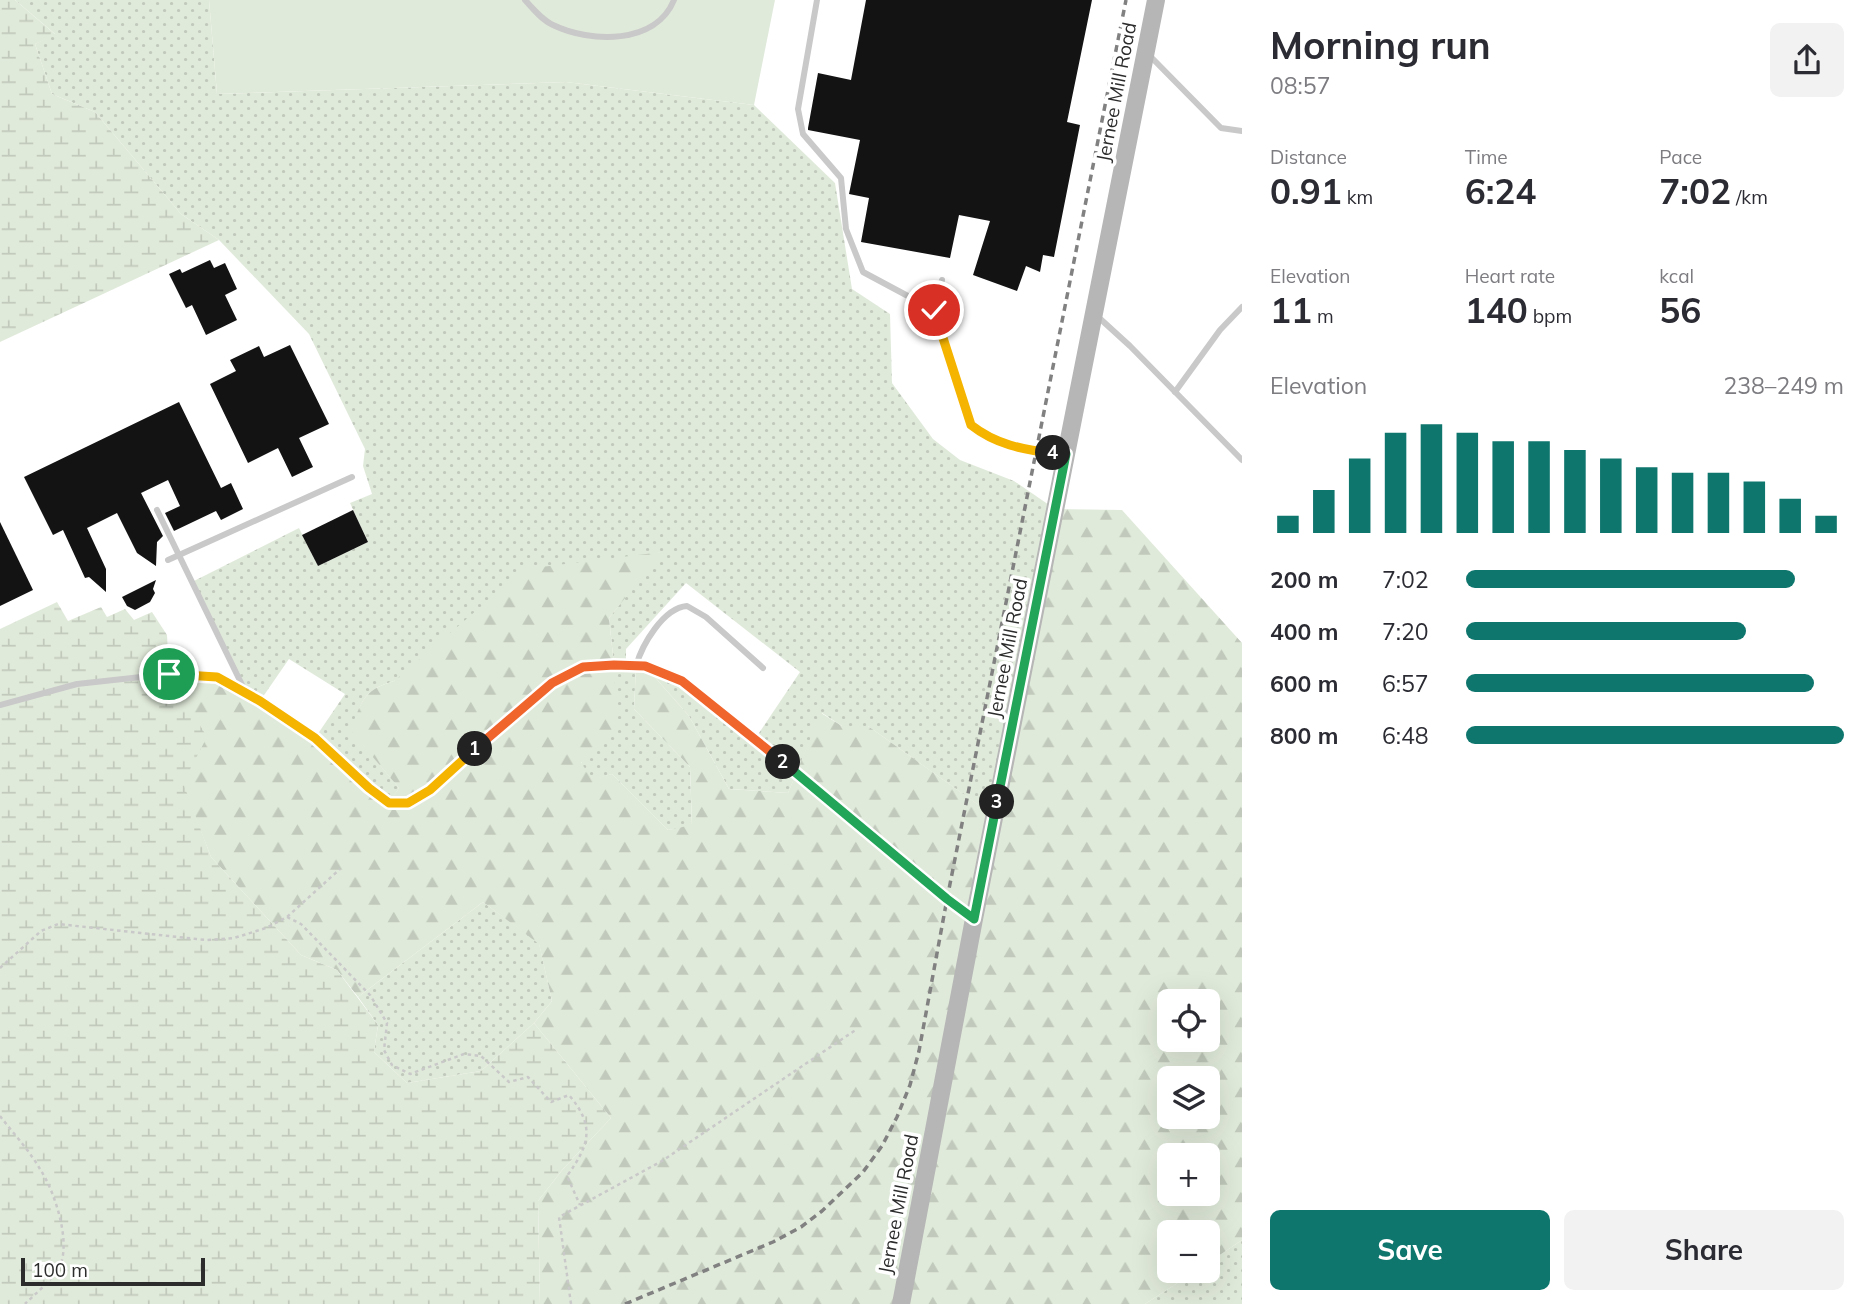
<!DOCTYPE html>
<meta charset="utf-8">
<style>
:root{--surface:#fff;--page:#f2f2f3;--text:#2b2b33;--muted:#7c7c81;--accent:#0f766e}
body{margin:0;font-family:Mulish,sans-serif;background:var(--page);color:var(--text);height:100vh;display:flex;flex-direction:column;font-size:26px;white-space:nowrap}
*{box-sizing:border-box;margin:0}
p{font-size:23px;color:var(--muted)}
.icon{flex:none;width:38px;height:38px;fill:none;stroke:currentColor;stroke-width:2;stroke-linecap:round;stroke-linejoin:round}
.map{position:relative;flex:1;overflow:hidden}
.side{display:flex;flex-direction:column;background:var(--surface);width:630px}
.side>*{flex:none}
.buttons{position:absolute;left:1157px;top:989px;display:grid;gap:14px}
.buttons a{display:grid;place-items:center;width:63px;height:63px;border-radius:10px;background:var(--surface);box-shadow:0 7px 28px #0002;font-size:35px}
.scale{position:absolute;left:21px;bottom:18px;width:184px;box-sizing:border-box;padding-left:7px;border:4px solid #2c2c2c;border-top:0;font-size:19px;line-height:24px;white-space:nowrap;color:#2c2c2c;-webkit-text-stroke:5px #fff;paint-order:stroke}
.pin{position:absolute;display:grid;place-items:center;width:60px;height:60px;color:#fff;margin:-30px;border:4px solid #fff;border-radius:50%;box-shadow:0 2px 7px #0007}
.km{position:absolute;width:35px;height:35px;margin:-18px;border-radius:50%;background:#222;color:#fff;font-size:19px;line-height:35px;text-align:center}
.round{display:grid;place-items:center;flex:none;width:74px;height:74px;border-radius:10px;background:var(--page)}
.summary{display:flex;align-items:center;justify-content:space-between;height:119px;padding:0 28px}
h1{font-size:38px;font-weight:700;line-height:52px}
.stats{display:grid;grid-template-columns:repeat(3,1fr);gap:10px;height:119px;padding:7px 28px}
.stats div{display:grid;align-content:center}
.stats b{font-size:35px;font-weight:700}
.stats small{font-size:19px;font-weight:400}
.stats p{font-size:19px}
.chart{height:196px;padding:14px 28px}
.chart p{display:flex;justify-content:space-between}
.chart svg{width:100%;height:126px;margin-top:7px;stroke:var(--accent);stroke-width:6}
.primary-button{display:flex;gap:14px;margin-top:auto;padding:14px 28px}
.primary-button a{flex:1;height:80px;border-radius:10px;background:var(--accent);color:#fff;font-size:28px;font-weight:700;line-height:80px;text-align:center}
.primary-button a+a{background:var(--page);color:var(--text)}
ul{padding:0 28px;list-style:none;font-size:23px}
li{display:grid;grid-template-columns:112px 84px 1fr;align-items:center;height:52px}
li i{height:18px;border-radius:9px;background:var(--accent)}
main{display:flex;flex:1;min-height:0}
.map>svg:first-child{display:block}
</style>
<main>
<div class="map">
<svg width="1242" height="1304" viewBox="0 0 1242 1304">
<defs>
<pattern id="grass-dots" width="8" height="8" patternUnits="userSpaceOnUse" patternTransform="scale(1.75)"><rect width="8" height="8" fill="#e0eada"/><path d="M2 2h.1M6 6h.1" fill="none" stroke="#c0c9bb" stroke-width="1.8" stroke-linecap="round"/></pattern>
<pattern id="forest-firs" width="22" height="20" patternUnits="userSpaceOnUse" patternTransform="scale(1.75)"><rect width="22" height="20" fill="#e0eada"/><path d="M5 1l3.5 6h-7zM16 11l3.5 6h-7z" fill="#c0c9bb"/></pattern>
<pattern id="wetland-marsh" width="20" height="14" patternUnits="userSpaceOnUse" patternTransform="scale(1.75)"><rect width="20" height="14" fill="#e0eada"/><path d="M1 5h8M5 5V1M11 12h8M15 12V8" fill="none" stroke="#c0c9bb"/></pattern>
</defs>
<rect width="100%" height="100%" fill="#fff"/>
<!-- grass -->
<g fill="url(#grass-dots)">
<path d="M15 0H209L217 94 566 82 754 105 835 183 852 289 890 314 892 383 933 439 960 460 1014 481 1055 509 995 817 868 726H842L822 713 788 793 729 789 689 716 645 666 682 681 755 739 800 672 686 583 626 649V665L636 666 634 709 690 767 692 826 668 830 612 774 593 780 581 764 614 665 609 618 660 552 394 681C361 691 363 701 351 730L399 788 389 803 315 738 345 694 289 659 260 701 246 693 192 582 299 528 318 566 368 542 350 503 372 494 363 466 365 449 309 334 219 240 181 214 95 112 52 94 35 44 55 34Z"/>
<path d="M483 902 539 943 552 1001 534 1023 481 1071 407 1083 374 1052 378 1025 358 997Z"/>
<path d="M1242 1240V1304H1145L1196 1271 1208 1270V1263Z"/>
</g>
<!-- forest -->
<path fill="url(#forest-firs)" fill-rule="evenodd" d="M1055 509 1122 510 1242 643V1240L1208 1263V1232H1169V1270L1196 1271 1145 1304H540L538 1201 563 1169 611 1118 534 1023 552 1001 539 944 483 902 358 997 337 970 301 955 211 857 182 783 169 674 217 677 315 738 389 802 399 788 350 730C363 701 361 691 394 681L525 569 662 552 609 618 614 665 615 726 581 763 593 779 612 774 668 830 692 825 690 767 634 709 636 666H645L689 716 729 789 788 793 821 713 842 726H868L994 816ZM1169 1001H1208V1040H1169ZM1169 1078H1208V1116H1169ZM1169 1155H1208V1194H1169Z"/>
<!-- wetland -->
<g fill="url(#wetland-marsh)">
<path d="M0 0H15L56 35 35 44 52 94 95 112 181 214 219 240 0 342Z"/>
<path d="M57 602 68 621 101 607 107 617 125 609 134 620 152 612 167 635 169 674 207 737 183 783 211 857 301 955 337 970 378 1025 374 1052 407 1083 481 1071 534 1023 611 1118 563 1169 538 1201 540 1304H0V629Z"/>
</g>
<!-- park -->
<path fill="#e0eada" d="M209 0H775L754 105 566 82 217 94Z"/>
<!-- building -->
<g fill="#131313">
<path d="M866 0H1092L1067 122 1080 125 1054 257 1043 255 1040 272 1026 266 1017 291 973 275 990 221 959 215 950 258 861 242 869 198 849 194 860 140 808 130V128L818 73 851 80Z"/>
<path d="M210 260 214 268 225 263 237 289 225 295 237 320 206 335 192 305 186 308 169 274 180 269 182 273Z"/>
<path d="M290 345 329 424 299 438 313 467 292 477 278 448 248 463 210 384 236 371 230 360 259 346 264 357Z"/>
<path d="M179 402 221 488 231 483 243 509 221 520 216 511 174 531 165 513 180 506 168 480 141 493 163 536 157 542 156 566 137 553 117 513 87 528 106 569V592L89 577 85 578 63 530 53 535 24 477Z"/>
<path d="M353 510 368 542 318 566 302 535Z"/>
<path d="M0 522 33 590 0 606Z"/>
<path d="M156 580 153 589 155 593 150 602 135 610 127 606 122 597Z"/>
</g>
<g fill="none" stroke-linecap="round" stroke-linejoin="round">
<!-- path -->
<g stroke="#c9c9c9" stroke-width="2.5" stroke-dasharray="3.5 3.5" stroke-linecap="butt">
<path d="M287 917 301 924 370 995 387 1023 384 1050 392 1065 410 1074 464 1054 481 1056 509 1082 528 1077 551 1102 569 1095C595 1126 590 1144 567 1176L580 1205"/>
<path d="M0 968 41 931 58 924 206 940 234 938 266 928 287 917 340 869"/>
<path d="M0 1116C13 1133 29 1150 40 1169 54 1190 70 1238 61 1263 54 1279 37 1292 25 1304"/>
<path d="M571 1304 559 1217 662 1161 857 1029"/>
</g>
<!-- lane -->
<g stroke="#c9c9c9" stroke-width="6">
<path d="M525 0C533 9 542 20 553 25 590 43 656 45 674 0"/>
<path d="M817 0 798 109 803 134 841 178 846 229 863 272 934 310 971 425C998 447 1030 450 1064 454"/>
<path d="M1149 55 1221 128 1242 131"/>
<path d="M934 310 942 280"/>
<path d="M1096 315 1130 346 1242 460"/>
<path d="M1175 392 1220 330 1242 307"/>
<path d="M157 510 245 691"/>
<path d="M168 560 352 477"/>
<path d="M636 666C642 645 663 608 687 606L706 617 763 668"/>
<path d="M0 705 77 684 169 674 217 677 260 701 315 738 369 788 389 803H408L430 790 523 706 552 683 583 667 614 665 645 666 682 681 972 918"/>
</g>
<!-- secondary -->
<path stroke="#b6b6b6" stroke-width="18" d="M901 1304 974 919 1156 0"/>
<!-- rail -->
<path stroke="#818181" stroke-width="3.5" stroke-dasharray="7 5" stroke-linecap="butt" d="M625 1304 773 1242 801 1227 822 1211 863 1172 882 1146 897 1117 910 1085 919 1051 947 899 1126 0"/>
</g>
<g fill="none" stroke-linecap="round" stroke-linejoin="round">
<defs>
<path id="split-1" d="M169 674 217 677 260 701 315 738 369 788 389 803H408L430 790 475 749"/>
<path id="split-2" d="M475 749 552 683 583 667 614 665 645 666 682 681 783 762"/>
<path id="split-3" d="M783 762 947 899 974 919 997 802"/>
<path id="split-4" d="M997 802 1066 454 1053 453"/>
<path id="split-5" d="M934 310 971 425C995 444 1023 450 1053 453"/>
</defs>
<!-- split-1 casing -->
<use href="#split-1" stroke="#fff" stroke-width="14"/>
<!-- split-2 casing -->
<use href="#split-2" stroke="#fff" stroke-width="14"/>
<!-- split-3 casing -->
<use href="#split-3" stroke="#fff" stroke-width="14"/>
<!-- split-4 casing -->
<use href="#split-4" stroke="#fff" stroke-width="14"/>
<!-- split-5 casing -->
<use href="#split-5" stroke="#fff" stroke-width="14"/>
<!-- split-1 -->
<use href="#split-1" stroke="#f5b400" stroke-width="9"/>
<!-- split-2 -->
<use href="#split-2" stroke="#f0652b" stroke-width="9"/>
<!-- split-3 -->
<use href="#split-3" stroke="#22a559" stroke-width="9"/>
<!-- split-4 -->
<use href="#split-4" stroke="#22a559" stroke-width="9"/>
<!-- split-5 -->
<use href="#split-5" stroke="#f5b400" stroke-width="9"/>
</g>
<g text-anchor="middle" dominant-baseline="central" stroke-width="7" stroke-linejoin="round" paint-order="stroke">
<!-- street labels -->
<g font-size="19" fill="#2c2c2c" stroke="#fff">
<text transform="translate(1116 92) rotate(-79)">Jernee Mill Road</text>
<text transform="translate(1007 648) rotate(-79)">Jernee Mill Road</text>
<text transform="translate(898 1204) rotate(-79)">Jernee Mill Road</text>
</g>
</g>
</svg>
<div class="buttons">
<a><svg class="icon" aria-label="locate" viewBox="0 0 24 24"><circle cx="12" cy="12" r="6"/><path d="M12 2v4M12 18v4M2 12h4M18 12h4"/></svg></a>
<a><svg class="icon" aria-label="layers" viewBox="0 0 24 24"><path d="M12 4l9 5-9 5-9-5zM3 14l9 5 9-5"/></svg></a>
<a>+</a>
<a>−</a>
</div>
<div class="scale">100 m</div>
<div class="pin" style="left:169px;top:674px;background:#1e9e55"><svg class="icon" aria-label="arrive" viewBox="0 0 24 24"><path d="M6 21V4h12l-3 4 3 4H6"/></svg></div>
<div class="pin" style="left:934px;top:310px;background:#d93025"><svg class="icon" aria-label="check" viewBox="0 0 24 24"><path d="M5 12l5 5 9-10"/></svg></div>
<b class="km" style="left:475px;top:749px">1</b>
<b class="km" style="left:783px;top:762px">2</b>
<b class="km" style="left:997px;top:802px">3</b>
<b class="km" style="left:1053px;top:453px">4</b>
</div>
<section class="side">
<div class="summary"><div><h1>Morning run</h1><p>08:57</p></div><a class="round"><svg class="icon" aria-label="share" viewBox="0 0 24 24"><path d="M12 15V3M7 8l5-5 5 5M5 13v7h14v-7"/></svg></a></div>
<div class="stats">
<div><p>Distance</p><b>0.91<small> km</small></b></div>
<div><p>Time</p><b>6:24</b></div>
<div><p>Pace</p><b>7:02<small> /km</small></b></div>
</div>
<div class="stats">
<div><p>Elevation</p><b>11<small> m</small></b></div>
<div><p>Heart rate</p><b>140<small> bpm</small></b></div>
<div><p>kcal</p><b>56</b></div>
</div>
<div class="chart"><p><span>Elevation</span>238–249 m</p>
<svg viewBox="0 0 160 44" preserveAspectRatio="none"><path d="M5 44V38M15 44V29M25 44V18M35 44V9M45 44V6M55 44V9M65 44V12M75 44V12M85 44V15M95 44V18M105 44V21M115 44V23M125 44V23M135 44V26M145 44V32M155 44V38"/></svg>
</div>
<ul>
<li><b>200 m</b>7:02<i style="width:87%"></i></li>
<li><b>400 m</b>7:20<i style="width:74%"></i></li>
<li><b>600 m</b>6:57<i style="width:92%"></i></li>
<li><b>800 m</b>6:48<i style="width:100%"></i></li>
</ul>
<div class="primary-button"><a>Save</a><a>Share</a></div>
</section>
</main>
